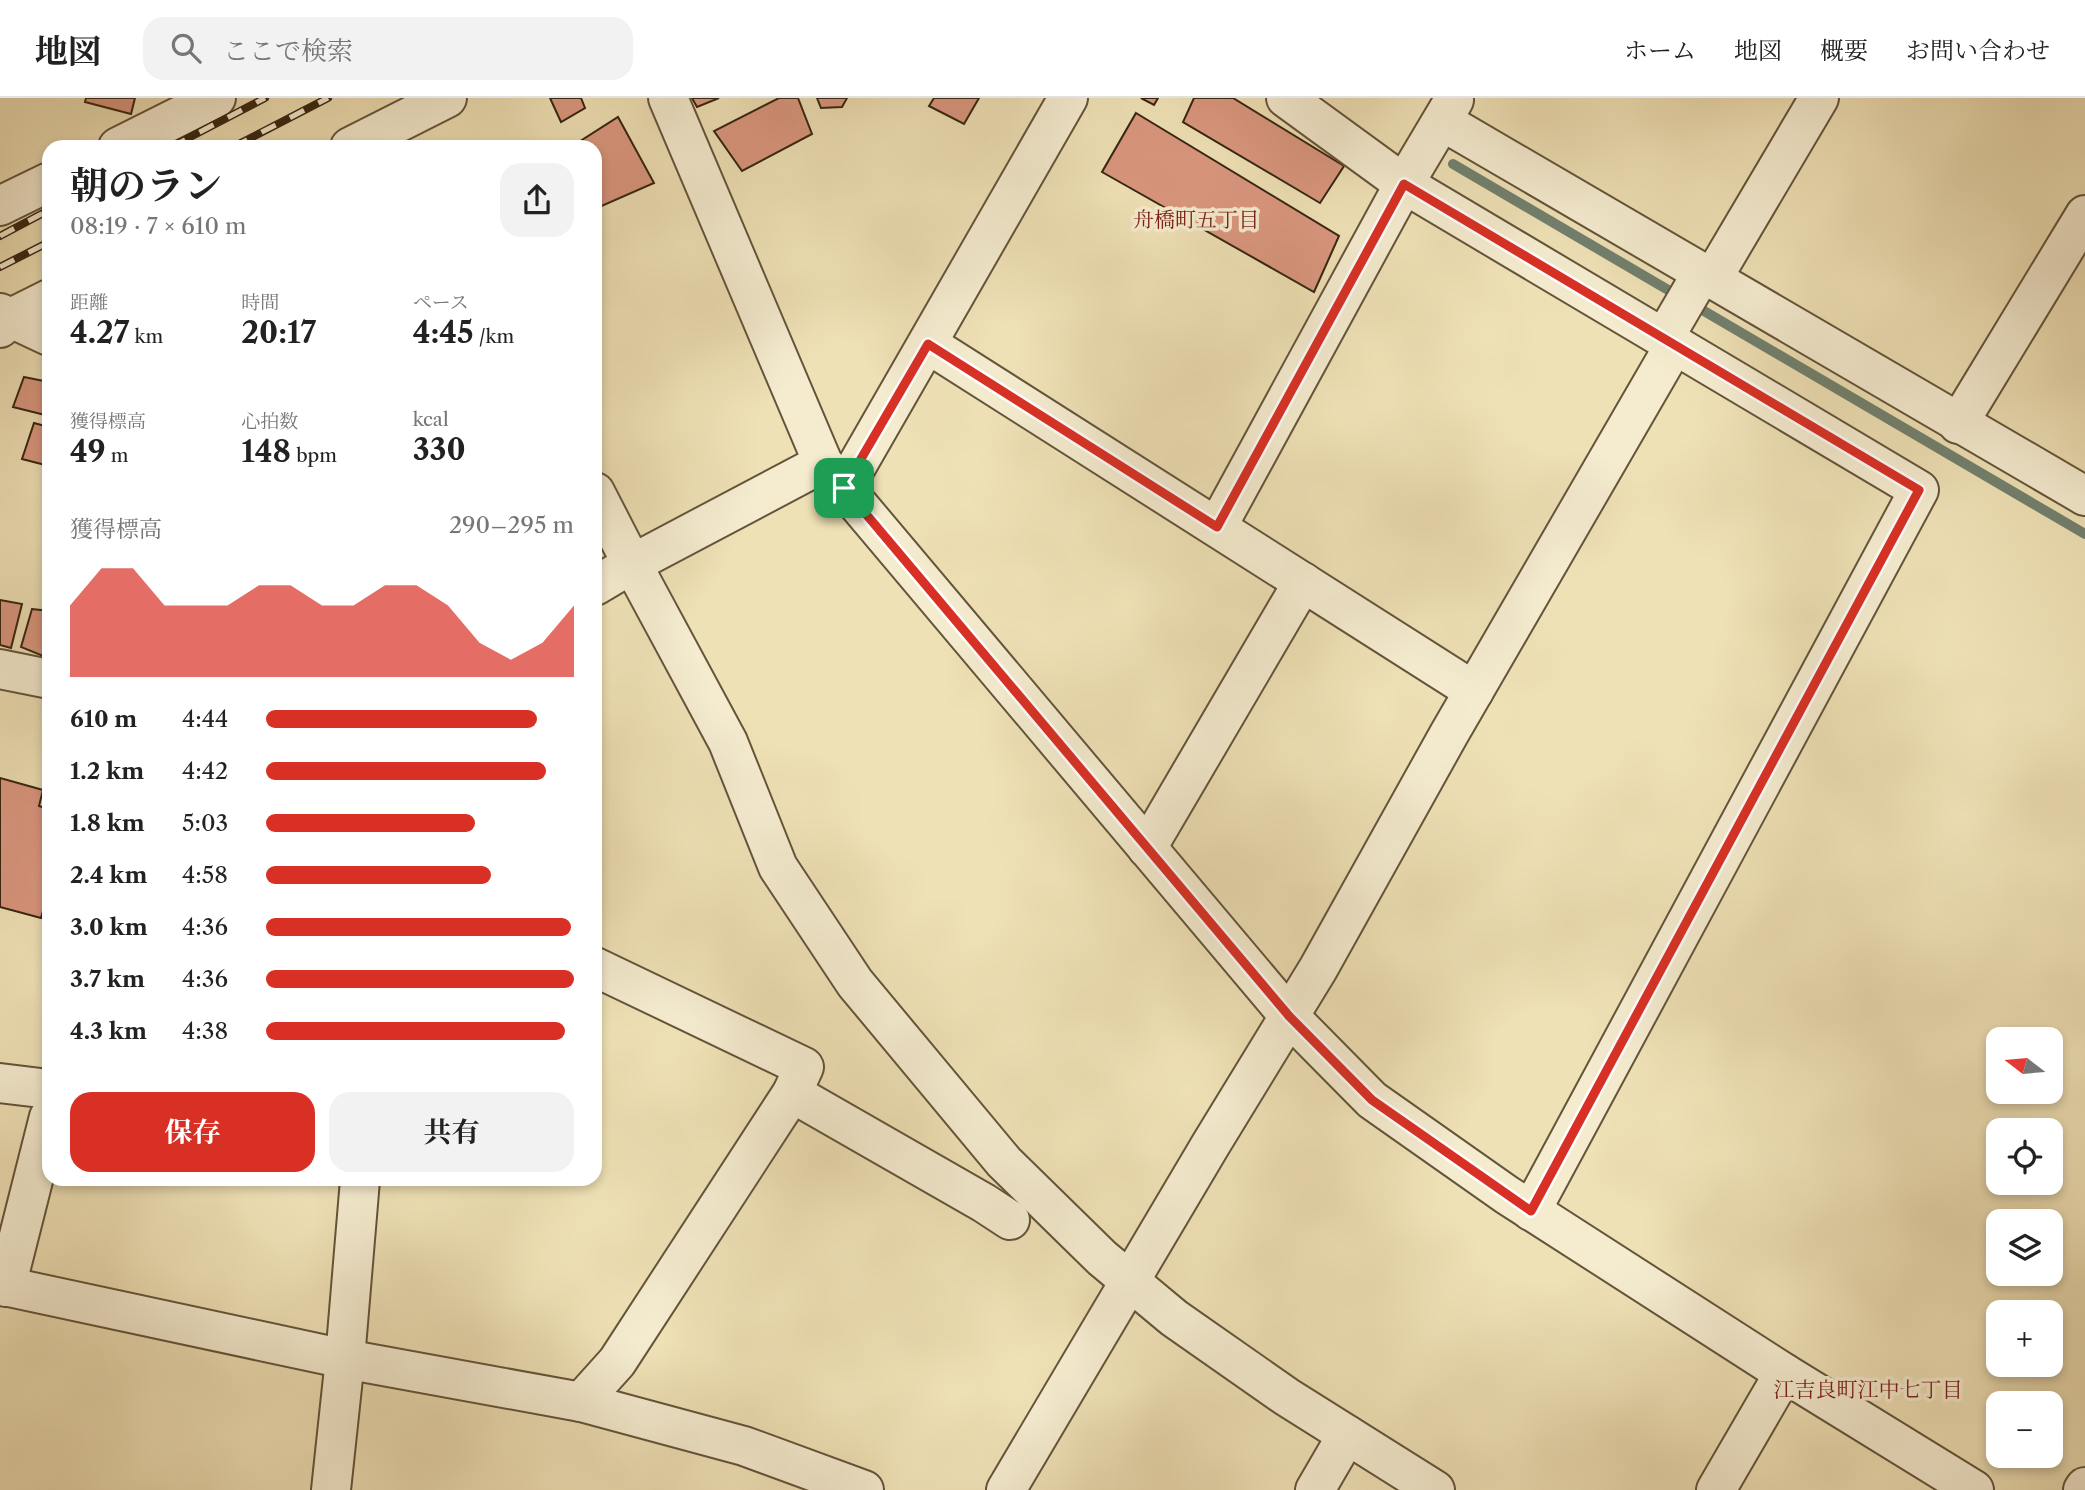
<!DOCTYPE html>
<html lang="ja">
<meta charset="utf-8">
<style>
:root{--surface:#fff;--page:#f2f2f2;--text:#222;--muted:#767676;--line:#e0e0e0;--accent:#d93025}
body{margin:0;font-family:"Libre Caslon Text","Noto Serif JP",serif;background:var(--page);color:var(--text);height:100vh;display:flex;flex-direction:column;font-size:26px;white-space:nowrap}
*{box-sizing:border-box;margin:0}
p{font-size:23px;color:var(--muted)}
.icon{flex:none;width:38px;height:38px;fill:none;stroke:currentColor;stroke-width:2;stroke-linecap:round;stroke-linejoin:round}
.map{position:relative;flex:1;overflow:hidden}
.panel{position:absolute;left:42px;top:42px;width:560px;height:1046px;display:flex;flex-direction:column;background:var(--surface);border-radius:21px;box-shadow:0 4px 10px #0003}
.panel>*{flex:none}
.needle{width:46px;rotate:286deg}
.fabs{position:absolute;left:1986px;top:929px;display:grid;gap:14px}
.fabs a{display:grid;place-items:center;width:77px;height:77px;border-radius:14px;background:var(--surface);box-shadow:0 4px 10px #0003;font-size:35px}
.pin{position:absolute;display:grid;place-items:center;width:60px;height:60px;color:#fff;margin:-30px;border-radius:14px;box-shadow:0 4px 10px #0006}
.round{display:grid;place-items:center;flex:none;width:74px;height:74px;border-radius:21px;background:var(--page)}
.head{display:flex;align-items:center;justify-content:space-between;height:119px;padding:0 28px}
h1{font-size:38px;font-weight:700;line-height:52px}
.metrics{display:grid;grid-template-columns:repeat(3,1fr);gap:10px;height:119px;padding:7px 28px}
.metrics div{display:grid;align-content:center}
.metrics b{font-size:30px;font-weight:700}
.metrics small{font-size:19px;font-weight:400}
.metrics p{font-size:19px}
.chart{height:196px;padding:14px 28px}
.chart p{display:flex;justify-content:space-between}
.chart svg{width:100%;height:126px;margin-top:7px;fill:var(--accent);opacity:.7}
.primary-button{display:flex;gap:14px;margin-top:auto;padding:14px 28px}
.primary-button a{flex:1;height:80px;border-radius:21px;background:var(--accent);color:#fff;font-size:28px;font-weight:700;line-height:80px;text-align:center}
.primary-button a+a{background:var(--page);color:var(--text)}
ul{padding:0 28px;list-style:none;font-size:23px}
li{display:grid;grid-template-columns:112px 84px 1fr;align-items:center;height:52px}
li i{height:18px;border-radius:9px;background:var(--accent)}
header{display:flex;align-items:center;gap:42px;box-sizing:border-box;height:98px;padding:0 35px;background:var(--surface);border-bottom:2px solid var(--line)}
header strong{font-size:33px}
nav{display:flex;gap:38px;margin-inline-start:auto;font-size:24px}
.search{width:490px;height:63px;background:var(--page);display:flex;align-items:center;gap:18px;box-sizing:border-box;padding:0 24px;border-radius:21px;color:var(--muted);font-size:26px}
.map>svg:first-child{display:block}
</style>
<header>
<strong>地図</strong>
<div class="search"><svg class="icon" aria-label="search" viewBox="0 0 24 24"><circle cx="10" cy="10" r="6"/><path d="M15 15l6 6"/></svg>ここで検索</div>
<nav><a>ホーム</a><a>地図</a><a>概要</a><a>お問い合わせ</a></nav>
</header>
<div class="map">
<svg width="2085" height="1392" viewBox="0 0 2085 1392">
<rect width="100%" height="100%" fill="#efe1b6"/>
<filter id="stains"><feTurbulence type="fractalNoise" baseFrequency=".00286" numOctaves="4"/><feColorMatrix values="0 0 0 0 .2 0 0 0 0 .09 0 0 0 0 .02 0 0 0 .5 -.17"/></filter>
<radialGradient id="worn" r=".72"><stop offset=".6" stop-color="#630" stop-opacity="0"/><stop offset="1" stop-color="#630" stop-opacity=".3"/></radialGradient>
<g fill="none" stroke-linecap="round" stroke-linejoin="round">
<!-- stream -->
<path stroke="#72816f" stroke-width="10" d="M1453 66 2085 436"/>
</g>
<!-- building -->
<g fill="#da977f" stroke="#352510" stroke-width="2">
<path d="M86 0H135L131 16 85 4Z"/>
<path d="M550 0H581L585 10 561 24Z"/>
<path d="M692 0H719L697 9Z"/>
<path d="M779 0H798L812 36 742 73 714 33Z"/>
<path d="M817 0H847L842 9 821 10Z"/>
<path d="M934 0H979L964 26 929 8Z"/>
<path d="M1141 0H1158L1154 7Z"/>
<path d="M1194 0H1233L1344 68 1320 105 1183 24Z"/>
<path d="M1136 15 1339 138 1314 194 1102 74Z"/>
<path d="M618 19 654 85 597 110 595 106V49H571Z"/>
<path d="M24 279 49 284V318L13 309Z"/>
<path d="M34 325 49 329V368L22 361Z"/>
<path d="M0 502 22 506 11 550 0 547Z"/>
<path d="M32 511 49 513V536L43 558 21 549Z"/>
<path d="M0 680 43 692 39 708 49 711V792L41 820 0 809Z"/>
</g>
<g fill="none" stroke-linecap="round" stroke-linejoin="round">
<defs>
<g id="minor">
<path d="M668 0 823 365 1289 918 1372 1002 1507 1097 1784 1275 1974 1392"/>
<path d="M1286 0 1404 86 1919 392 1531 1113"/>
<path d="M1442 23 2085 398"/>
<path d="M118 49 216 0"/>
<path d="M350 49 447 0"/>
<path d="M0 108 49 84"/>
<path d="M1712 181 1819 0"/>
<path d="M0 215 49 238"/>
<path d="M0 230 9 221 49 201"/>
<path d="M1664 240 1702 175"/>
<path d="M928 246 1474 593"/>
<path d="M1958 326 2085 117"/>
<path d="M844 390 1068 0"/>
<path d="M595 394 632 466 728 644 778 769 855 885 1004 1064 1102 1160 1174 1220 1287 1299 1435 1392"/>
<path d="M1217 429 1404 86 1454 2"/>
<path d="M595 488 632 466 823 365"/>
<path d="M0 571 49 581"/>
<path d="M1147 750 1303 484"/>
<path d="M0 985 49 991"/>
<path d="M792 995 984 1105 1010 1122"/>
<path d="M0 1187 345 1261 581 1304 744 1348 864 1392"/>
<path d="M6 1189 49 1019"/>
<path d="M581 1304 617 1264 792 995 804 969 595 869"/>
<path d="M331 1392 345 1261 360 1082"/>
<path d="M1006 1392 1211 1046 1318 871 1449 636 1675 246"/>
<path d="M1315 1392 1347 1337"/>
<path d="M1716 1392 1784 1275"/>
<path d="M2083 1392 2085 1389"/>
</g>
</defs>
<!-- minor casing -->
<use href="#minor" stroke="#64543a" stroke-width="42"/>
<!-- minor -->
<use href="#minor" stroke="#f5ecd0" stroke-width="38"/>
<defs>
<g id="rail">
<path d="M171 49 265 0"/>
<path d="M233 49 328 0"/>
<path d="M0 138 49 112"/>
<path d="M0 169 49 144"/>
</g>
</defs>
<!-- rail casing -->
<use href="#rail" stroke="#352510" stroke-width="8"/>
<!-- rail -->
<use href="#rail" stroke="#f5ecd0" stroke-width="5" stroke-dasharray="16" stroke-linecap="butt"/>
</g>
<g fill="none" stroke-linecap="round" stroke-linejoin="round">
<defs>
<path id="route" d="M1404 86 1919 392 1531 1113 1372 1002 1289 918 844 390 928 246 1217 429Z"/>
</defs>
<!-- route casing -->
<use href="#route" stroke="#fff" stroke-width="14"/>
<!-- route -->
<use href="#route" stroke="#d93025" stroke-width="9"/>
</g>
<g text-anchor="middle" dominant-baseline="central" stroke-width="7" stroke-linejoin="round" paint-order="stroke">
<!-- neighbourhood labels -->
<g font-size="21" fill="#7a1f14" stroke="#f5ecd0">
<text x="1196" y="121">舟橋町五丁目</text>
<text x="1868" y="1291">江吉良町江中七丁目</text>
</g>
</g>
<rect width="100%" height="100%" filter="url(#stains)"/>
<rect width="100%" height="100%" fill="url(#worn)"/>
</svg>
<div class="fabs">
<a><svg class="needle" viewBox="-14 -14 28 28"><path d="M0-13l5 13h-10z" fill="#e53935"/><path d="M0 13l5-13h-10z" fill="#767676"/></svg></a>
<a><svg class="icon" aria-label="locate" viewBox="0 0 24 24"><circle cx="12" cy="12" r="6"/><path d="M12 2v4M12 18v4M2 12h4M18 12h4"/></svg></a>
<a><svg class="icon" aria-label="layers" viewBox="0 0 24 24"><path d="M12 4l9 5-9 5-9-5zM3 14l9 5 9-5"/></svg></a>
<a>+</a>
<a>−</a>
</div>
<div class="pin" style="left:844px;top:390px;background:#1e9e55"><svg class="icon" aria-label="arrive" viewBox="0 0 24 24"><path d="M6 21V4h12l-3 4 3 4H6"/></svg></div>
<section class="panel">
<div class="head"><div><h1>朝のラン</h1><p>08:19 · 7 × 610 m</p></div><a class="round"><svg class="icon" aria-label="share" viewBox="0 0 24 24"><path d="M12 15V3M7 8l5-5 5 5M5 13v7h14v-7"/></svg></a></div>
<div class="metrics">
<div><p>距離</p><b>4.27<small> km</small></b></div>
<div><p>時間</p><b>20:17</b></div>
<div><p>ペース</p><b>4:45<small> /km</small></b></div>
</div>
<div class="metrics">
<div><p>獲得標高</p><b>49<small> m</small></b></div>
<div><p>心拍数</p><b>148<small> bpm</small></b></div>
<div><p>kcal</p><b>330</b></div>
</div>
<div class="chart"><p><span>獲得標高</span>290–295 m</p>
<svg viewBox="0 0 160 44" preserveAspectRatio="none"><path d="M0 44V19L10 6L20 6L30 19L40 19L50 19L60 12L70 12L80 19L90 19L100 12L110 12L120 19L130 32L140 38L150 32L160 19V44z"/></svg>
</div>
<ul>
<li><b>610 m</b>4:44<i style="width:88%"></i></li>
<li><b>1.2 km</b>4:42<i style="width:91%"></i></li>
<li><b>1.8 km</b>5:03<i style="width:68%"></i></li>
<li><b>2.4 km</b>4:58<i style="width:73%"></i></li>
<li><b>3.0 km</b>4:36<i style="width:99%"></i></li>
<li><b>3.7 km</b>4:36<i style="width:100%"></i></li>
<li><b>4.3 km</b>4:38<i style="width:97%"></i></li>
</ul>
<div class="primary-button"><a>保存</a><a>共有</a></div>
</section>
</div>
